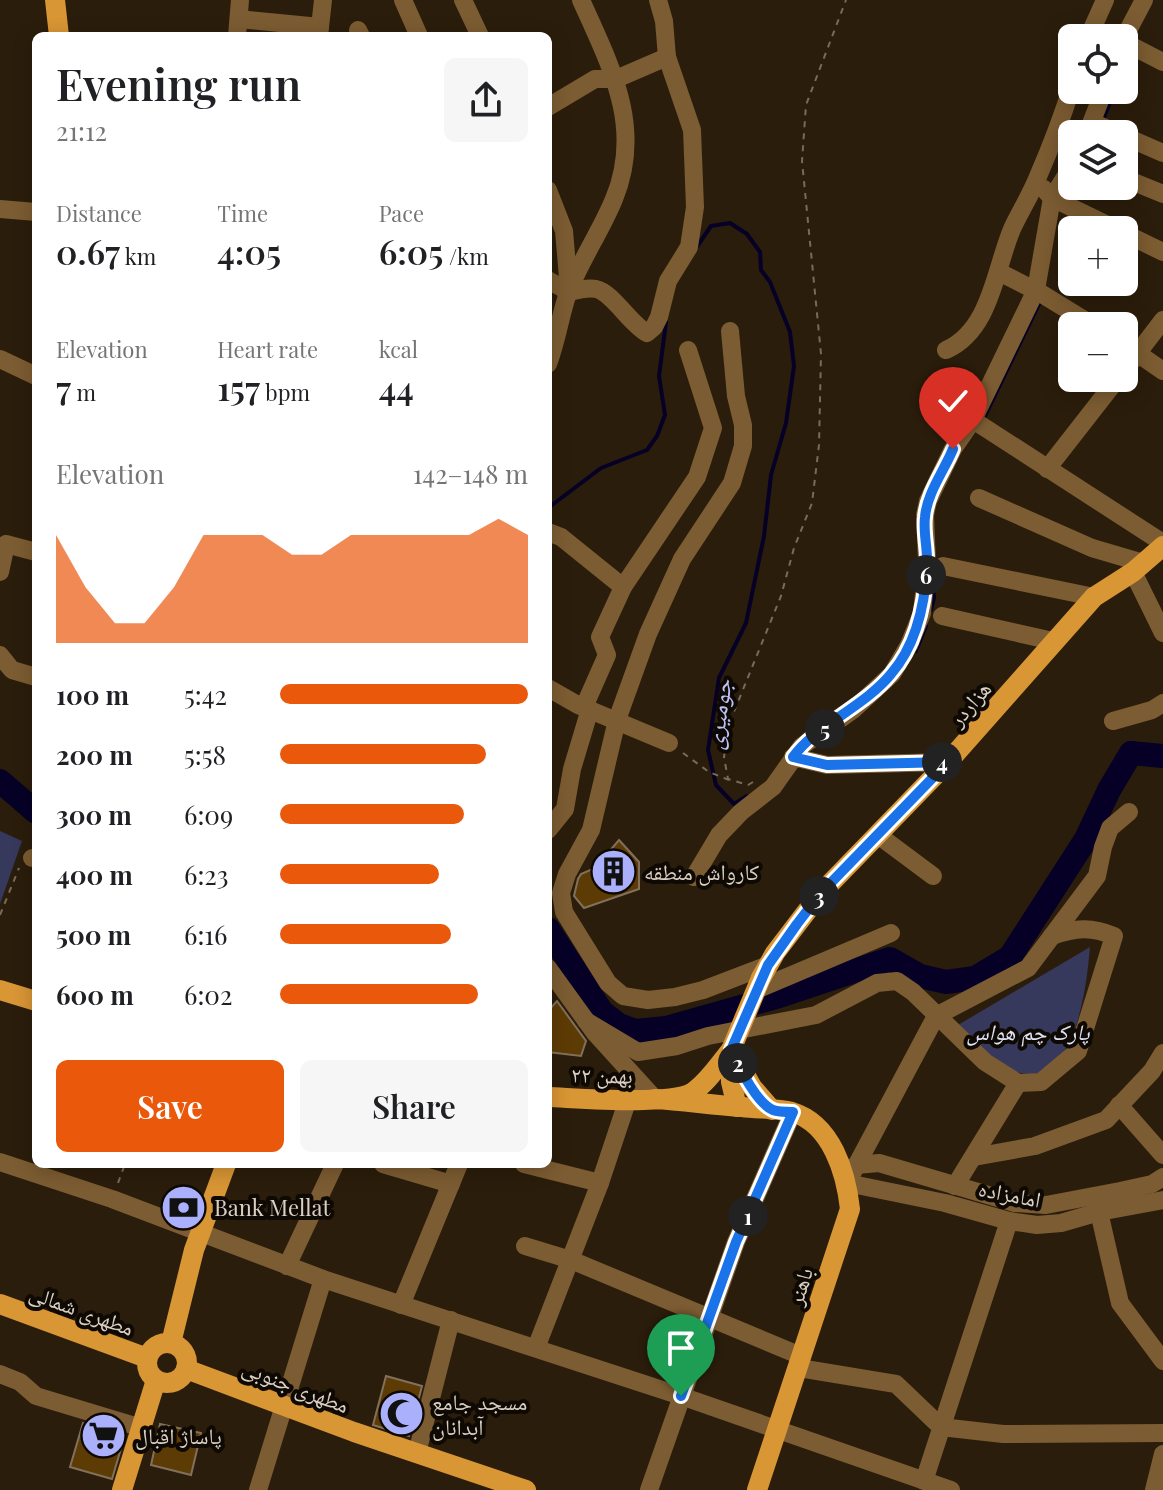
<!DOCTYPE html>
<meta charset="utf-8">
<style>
:root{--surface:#fff;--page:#f6f6f6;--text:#202124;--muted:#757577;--accent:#ea580c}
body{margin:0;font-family:"Playfair Display","Noto Naskh Arabic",serif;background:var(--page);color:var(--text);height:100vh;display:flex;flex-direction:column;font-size:30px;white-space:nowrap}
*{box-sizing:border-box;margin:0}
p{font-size:26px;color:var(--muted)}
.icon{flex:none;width:44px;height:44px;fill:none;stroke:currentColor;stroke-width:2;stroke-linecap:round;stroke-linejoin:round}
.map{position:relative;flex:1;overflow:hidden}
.sheet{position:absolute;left:32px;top:32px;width:520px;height:1136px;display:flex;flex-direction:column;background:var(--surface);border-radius:12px;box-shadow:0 4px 20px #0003}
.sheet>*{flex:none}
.tools{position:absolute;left:1058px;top:24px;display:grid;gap:16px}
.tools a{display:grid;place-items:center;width:80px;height:80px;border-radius:12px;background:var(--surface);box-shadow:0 4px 20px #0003;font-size:40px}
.pin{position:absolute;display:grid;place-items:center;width:68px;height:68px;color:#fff;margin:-82px -34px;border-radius:50% 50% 50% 0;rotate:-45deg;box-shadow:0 0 8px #0007}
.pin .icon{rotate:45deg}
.km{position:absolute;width:40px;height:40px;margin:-20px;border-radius:50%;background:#222;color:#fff;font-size:22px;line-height:40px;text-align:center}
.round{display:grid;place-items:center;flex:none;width:84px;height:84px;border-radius:12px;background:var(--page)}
.headline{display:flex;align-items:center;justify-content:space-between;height:136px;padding:0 24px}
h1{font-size:44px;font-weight:600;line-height:60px}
.metrics{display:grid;grid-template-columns:repeat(3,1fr);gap:12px;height:136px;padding:8px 24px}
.metrics div{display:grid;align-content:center}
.metrics b{font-size:34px;font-weight:600}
.metrics small{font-size:22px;font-weight:400}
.metrics p{font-size:22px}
.chart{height:224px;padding:16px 24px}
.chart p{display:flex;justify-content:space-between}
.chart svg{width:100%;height:144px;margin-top:8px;fill:var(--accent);opacity:.7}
.action{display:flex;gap:16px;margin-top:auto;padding:16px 24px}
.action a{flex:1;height:92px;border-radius:12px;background:var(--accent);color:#fff;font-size:32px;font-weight:600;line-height:92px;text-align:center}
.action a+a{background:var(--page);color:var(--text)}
ul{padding:0 24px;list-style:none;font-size:26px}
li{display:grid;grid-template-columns:128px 96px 1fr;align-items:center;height:60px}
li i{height:20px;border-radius:10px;background:var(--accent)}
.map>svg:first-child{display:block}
</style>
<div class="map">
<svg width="1163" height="1490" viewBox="0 0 1163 1490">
<rect width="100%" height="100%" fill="#2b1d0b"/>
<!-- green -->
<g fill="#36385c">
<path d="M0 831 22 841 0 904Z"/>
<path d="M1090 947C1087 982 1077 1085 1021 1073 996 1068 976 1043 958 1025Z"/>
</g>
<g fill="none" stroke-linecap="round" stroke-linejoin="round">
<!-- stream -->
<g stroke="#060026" stroke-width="4">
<path d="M1124 66 1130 50"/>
<path d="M1102 122 1115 90"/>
<path d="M696 248 711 226 730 223 747 234 760 252 761 270 770 282 790 332 794 366 786 423 771 475 764 536 746 623 719 678 708 750 716 785 734 804 747 796"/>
<path d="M982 422 1041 300"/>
<path d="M548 508 601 468 647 450 657 436 665 415 659 376 666 322"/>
<path d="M931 610 934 598 933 583"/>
<path d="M916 651 926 626"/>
</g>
<!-- river -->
<g stroke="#060026" stroke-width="24">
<path d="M0 781 36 812"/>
<path d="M548 929 602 1012 619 1025 635 1031 666 1028 776 997 890 959 920 976 946 982 975 978 1010 957 1086 839 1109 790 1131 753 1163 756"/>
</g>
</g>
<!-- building -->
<g fill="#5d3b04" stroke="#81705c" stroke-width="2">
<path d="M619 840 639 862V889L584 908 574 896 578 879 581 874 595 868Z"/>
<path d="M557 1001 586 1041 581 1056 548 1052V1011Z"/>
<path d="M386 1376 422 1386 409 1436 373 1425Z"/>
<path d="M83 1423 125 1435 112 1479 70 1467Z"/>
<path d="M160 1424 201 1433 191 1475 151 1465Z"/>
</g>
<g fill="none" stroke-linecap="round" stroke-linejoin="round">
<!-- path -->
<g stroke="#776b5c" stroke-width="2" stroke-dasharray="6 6" stroke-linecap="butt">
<path d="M683 753 709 772 729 780"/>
<path d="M753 782 748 785 728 779 724 757 729 724 781 596 794 548 812 503 819 445 821 354 802 161 806 105 846 0"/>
<path d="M0 915 19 868"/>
<path d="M118 1183 125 1164"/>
</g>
<!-- minor -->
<g stroke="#7c5c32" stroke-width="18">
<path d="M403 0 419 36"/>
<path d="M463 0 480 36"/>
<path d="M239 19 320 27"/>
<path d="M358 30 361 36"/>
<path d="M237 36 240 0"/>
<path d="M319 36 323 0"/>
<path d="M1088 38 1105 0"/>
<path d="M1124 38 1144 0"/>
<path d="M1124 42 1163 62"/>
<path d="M548 107 595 79H616L667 57"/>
<path d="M1092 122 1119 134"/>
<path d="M1087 134 1104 90"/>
<path d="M1124 136 1163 153"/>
<path d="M1124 178 1163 194"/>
<path d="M1044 189 1052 198 1118 230"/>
<path d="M548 190 564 231 569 289"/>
<path d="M0 209 36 212"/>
<path d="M1124 233 1163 252"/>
<path d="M999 272 1042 294 1094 326"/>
<path d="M548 280 569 292"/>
<path d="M569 292C577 290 588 287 596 289 612 292 630 324 647 333L654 327 659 317 668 281 689 247 695 207 692 130 667 57 664 21 658 0"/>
<path d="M730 331 736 396 743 425V446L732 483 682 559 648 634 617 720 591 830 567 874 561 893 564 912 608 983 623 996 648 1000 675 997 703 990 768 965"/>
<path d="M1124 344 1163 371"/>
<path d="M946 350C991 330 995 269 1012 229 1020 212 1030 196 1037 179 1050 149 1062 118 1072 86"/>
<path d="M0 359 36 376"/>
<path d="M548 364C557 341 560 316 568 293 580 261 601 231 614 199 644 127 610 65 581 0"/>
<path d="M1124 371 1163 320"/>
<path d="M973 420 1163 543"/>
<path d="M1047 469 1118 378"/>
<path d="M979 498 1092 548 1143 563"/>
<path d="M548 532 561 537 623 587"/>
<path d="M943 566 1094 597"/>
<path d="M0 572 6 544 36 552"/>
<path d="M1133 572 1163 633"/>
<path d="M942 616 1053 641"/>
<path d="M0 655 12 670 36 677"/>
<path d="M548 688 578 705 669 743"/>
<path d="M584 707 607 655 600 637 623 587 697 477 713 428 688 350"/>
<path d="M1113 721 1152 710 1163 703"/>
<path d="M793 757 827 765 948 762"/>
<path d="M1129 812 1110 828 1103 847 1097 876 1028 968 936 1016 847 1183 945 1203 1009 1221 1037 1225 1061 1223 1099 1212 1163 1200"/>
<path d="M548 830 565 809 572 769 590 709"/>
<path d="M878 835 933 876"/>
<path d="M32 858H36"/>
<path d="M694 877 719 835 741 812 773 787 802 746 853 710 892 674 909 645 922 613 927 563 925 515 928 501 953 449 973 420 1036 290 1052 198 1072 166"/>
<path d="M548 968 595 1033 655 1099"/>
<path d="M756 990 891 933"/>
<path d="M586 1021 638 1052 677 1046 708 1036 816 1015 877 983 897 981 913 992 985 1062 1018 1083"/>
<path d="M1018 1083 1041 1082 1078 1051 1114 936C1091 926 1075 928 1052 936"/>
<path d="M1119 1105 1163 1155"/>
<path d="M974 1157 1035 1146 1106 1120 1152 1071 1163 1053"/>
<path d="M0 1162 112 1199 323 1279 681 1396 951 1490"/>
<path d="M383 1164 451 1184"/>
<path d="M524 1164 600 1183"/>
<path d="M856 1165 879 1163 1015 1203 1046 1205 1120 1191 1152 1184 1163 1177"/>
<path d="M955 1186 1018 1083"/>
<path d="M1099 1212 1120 1303 1163 1361"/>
<path d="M525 1246 571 1260 801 1356"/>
<path d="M287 1266 335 1164"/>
<path d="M401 1305 459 1164"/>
<path d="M536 1348 600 1183 628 1099"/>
<path d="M799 1368 896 1384 941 1427 1003 1434 1163 1433"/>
<path d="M0 1374 20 1382 36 1396 142 1428"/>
<path d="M417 1453 451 1320"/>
<path d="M924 1481 1009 1221"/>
<path d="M258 1490 323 1279"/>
<path d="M649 1490 736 1242 793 1112"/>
<path d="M1154 1490 1163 1454"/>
</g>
<!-- major -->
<g stroke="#d99635" stroke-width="20">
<path d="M55 0 59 36"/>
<path d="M761 978 775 953 820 894 948 762 1094 597 1133 572 1163 546"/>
<path d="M0 990 36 1001"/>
<path d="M731 1050 752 1087 772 1110"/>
<path d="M731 1054V1082L737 1107"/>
<path d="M548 1097C577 1098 672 1106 693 1092 708 1082 720 1063 731 1050"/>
<path d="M655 1099C684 1101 713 1105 742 1107 758 1109 777 1108 792 1112 832 1124 846 1173 850 1209L757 1490"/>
<path d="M0 1304 147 1358"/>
<circle cx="167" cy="1363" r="20"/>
<path d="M171 1343 194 1250 226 1164"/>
<path d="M186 1369 354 1432 526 1490"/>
<path d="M122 1490 156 1380"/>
</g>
<!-- major-bridge -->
<path stroke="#d99635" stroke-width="20" d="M731 1050 761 978"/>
</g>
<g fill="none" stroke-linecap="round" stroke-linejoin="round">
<defs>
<path id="route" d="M681 1396 736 1242 793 1112C788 1112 778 1112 773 1110 756 1103 739 1066 731 1050L768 965 797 924 820 894 948 762 827 765 793 757C816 725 864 707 891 674 917 644 925 604 927 566 928 549 923 533 925 517 927 493 944 471 953 449"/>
</defs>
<!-- route casing -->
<use href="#route" stroke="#fff" stroke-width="16"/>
<!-- route -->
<use href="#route" stroke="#1a73e8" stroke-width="10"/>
</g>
<!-- icons -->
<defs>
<symbol id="building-disc" viewBox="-11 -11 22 22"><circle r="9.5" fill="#aab0fb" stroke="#0f0903"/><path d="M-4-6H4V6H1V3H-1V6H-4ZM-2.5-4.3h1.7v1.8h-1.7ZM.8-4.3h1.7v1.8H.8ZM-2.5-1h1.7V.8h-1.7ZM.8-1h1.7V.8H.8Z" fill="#111"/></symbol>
<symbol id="bank-disc" viewBox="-11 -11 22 22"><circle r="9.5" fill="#aab0fb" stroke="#0f0903"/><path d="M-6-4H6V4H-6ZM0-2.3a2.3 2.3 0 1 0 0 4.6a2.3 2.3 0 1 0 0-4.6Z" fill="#111"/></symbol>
<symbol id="mosque-disc" viewBox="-11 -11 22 22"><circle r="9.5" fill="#aab0fb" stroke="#0f0903"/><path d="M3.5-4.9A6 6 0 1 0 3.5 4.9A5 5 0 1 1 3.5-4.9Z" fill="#111"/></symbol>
<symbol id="supermarket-disc" viewBox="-11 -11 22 22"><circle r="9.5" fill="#aab0fb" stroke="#0f0903"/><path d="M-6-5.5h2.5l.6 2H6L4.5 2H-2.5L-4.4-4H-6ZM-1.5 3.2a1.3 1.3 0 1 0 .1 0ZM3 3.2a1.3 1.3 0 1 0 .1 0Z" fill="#111"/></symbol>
</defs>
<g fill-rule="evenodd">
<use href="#building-disc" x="588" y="846" width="51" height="51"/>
<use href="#bank-disc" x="158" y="1182" width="51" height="51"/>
<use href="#mosque-disc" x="376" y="1388" width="51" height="51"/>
<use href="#supermarket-disc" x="78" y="1410" width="51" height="51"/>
</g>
<g text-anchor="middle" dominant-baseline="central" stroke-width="8" stroke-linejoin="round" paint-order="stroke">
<!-- street labels -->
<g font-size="22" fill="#d9cfc4" stroke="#0f0903">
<text transform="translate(969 703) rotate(-49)">هزاردر</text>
<text transform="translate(602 1074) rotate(1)">۲۲ بهمن</text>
<text transform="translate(1010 1193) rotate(11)">امامزاده</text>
<text transform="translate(799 1286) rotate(-72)">باهنر</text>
<text transform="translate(82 1309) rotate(20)">مطهری شمالی</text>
<text transform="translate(296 1385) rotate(21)">مطهری جنوبی</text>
</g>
<!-- poi labels -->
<g font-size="22" fill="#d9cfc4" stroke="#0f0903" text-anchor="start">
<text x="644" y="871">کارواش منطقه</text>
<text x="214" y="1207">Bank Mellat</text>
<text x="432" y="1401">مسجد جامع<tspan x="432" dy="25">آبدانان</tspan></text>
<text x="135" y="1435">پاساژ اقبال</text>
</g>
<!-- park labels -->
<g font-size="22" font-style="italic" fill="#e0e3f6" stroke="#0f0903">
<text x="1028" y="1031">پارک چم هواس</text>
</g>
<!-- water labels -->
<g font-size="24" font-style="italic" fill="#bdc2f9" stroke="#0f0903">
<text transform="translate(717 714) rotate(-82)">جومیری</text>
</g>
</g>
</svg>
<div class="tools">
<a><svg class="icon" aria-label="locate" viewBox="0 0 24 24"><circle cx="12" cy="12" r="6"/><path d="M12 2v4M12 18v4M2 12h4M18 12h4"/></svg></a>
<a><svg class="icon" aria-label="layers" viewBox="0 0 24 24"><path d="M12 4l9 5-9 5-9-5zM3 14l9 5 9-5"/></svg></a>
<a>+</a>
<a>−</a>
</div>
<div class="pin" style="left:681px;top:1396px;background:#1e9e55"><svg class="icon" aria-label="arrive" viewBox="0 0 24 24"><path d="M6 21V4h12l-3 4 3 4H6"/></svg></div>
<div class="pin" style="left:953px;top:449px;background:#d93025"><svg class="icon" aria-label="check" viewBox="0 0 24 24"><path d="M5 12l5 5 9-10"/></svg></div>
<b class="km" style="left:748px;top:1216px">1</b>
<b class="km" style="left:738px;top:1063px">2</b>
<b class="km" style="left:819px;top:896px">3</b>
<b class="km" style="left:942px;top:762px">4</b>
<b class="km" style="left:825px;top:729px">5</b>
<b class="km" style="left:926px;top:575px">6</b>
<section class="sheet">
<div class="headline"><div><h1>Evening run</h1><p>21:12</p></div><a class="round"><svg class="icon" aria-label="share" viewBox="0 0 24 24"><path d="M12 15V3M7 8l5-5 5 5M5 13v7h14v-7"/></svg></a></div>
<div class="metrics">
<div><p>Distance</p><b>0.67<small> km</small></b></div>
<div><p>Time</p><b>4:05</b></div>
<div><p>Pace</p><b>6:05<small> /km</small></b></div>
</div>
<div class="metrics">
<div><p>Elevation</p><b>7<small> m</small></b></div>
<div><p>Heart rate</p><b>157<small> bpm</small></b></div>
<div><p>kcal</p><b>44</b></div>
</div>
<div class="chart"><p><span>Elevation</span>142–148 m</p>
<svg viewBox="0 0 160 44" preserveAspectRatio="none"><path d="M0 44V11L10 27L20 38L30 38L40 27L50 11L60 11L70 11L80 17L90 17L100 11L110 11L120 11L130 11L140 11L150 6L160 11V44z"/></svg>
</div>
<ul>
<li><b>100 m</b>5:42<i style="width:100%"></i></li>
<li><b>200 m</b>5:58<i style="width:83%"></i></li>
<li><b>300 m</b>6:09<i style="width:74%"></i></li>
<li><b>400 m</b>6:23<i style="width:64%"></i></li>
<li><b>500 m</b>6:16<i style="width:69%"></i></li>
<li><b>600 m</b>6:02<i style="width:80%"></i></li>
</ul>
<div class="action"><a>Save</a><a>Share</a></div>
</section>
</div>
